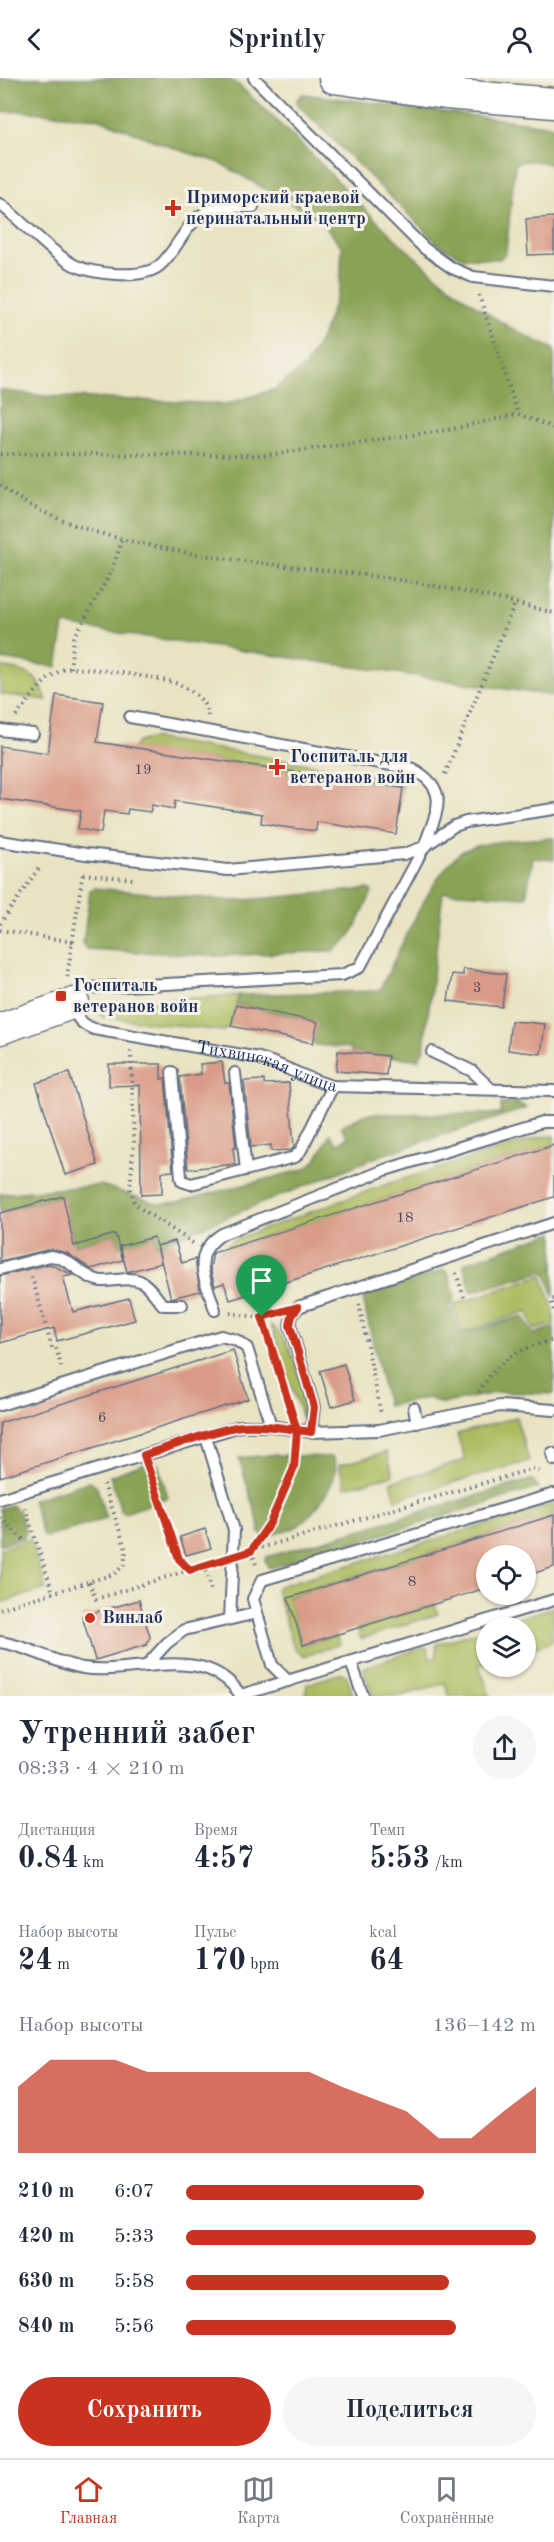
<!DOCTYPE html>
<html lang="ru">
<meta charset="utf-8">
<style>
:root{--surface:#fff;--page:#f6f6f7;--text:#1f2937;--muted:#747a83;--line:#e0e1e3;--accent:#c8321e}
body{margin:0;font-family:"Old Standard TT",serif;background:var(--page);color:var(--text);height:100vh;display:flex;flex-direction:column;font-size:22px;white-space:nowrap}
*{box-sizing:border-box;margin:0}
p{font-size:20px;color:var(--muted)}
.icon{flex:none;width:33px;height:33px;fill:none;stroke:currentColor;stroke-width:2;stroke-linecap:round;stroke-linejoin:round}
.map{position:relative;height:1618px;overflow:hidden}
.side{display:flex;flex-direction:column;background:var(--surface);flex:1}
.side>*{flex:none}
.fabs{position:absolute;left:476px;top:1467px;display:grid;gap:12px}
.fabs a{display:grid;place-items:center;width:60px;height:60px;border-radius:50%;background:var(--surface);box-shadow:0 2px 4px #0004;font-size:30px}
.pin{position:absolute;display:grid;place-items:center;width:51px;height:51px;color:#fff;margin:-62px -26px;border-radius:50% 50% 50% 0;rotate:-45deg;box-shadow:0 0 6px #0007}
.pin .icon{rotate:45deg}
.round{display:grid;place-items:center;flex:none;width:63px;height:63px;border-radius:32px;background:var(--page)}
.head{display:flex;align-items:center;justify-content:space-between;height:102px;padding:0 18px}
h1{font-size:33px;font-weight:800;line-height:45px}
.stats{display:grid;grid-template-columns:repeat(3,1fr);gap:9px;height:102px;padding:6px 18px}
.stats div{display:grid;align-content:center}
.stats b{font-size:30px;font-weight:800}
.stats small{font-size:16px;font-weight:400}
.stats p{font-size:16px}
.chart{height:168px;padding:12px 18px}
.chart p{display:flex;justify-content:space-between}
.chart svg{width:100%;height:108px;margin-top:6px;fill:var(--accent);opacity:.7}
.cta{display:flex;gap:12px;margin-top:auto;padding:12px 18px}
.cta a{flex:1;height:69px;border-radius:36px;background:var(--accent);color:#fff;font-size:24px;font-weight:800;line-height:69px;text-align:center}
.cta a+a{background:var(--page);color:var(--text)}
ul{padding:0 18px;list-style:none;font-size:20px}
li{display:grid;grid-template-columns:96px 72px 1fr;align-items:center;height:45px}
li i{height:15px;border-radius:8px;background:var(--accent)}
header{display:flex;justify-content:space-between;align-items:center;height:78px;padding:0 18px;background:var(--surface);font-size:27px;font-weight:800}
.tabs{display:flex;justify-content:space-around;align-items:center;height:84px;border-top:2px solid var(--line);background:var(--surface);font-size:16px;color:var(--muted)}
.tabs a{display:grid;justify-items:center;gap:3px}
.tabs .on{color:var(--accent)}
.map>svg:first-child{display:block}
</style>
<header><svg class="icon" aria-label="back" viewBox="0 0 24 24"><path d="M15 5l-7 7 7 7"/></svg>Sprintly<svg class="icon" aria-label="person" viewBox="0 0 24 24"><circle cx="12" cy="8" r="4"/><path d="M4 21q1-7 8-7t8 7"/></svg></header>
<div class="map">
<svg width="554" height="1618" viewBox="0 0 554 1618">
<rect width="100%" height="100%" fill="#f7f3e8"/>
<filter id="ink" filterUnits="userSpaceOnUse"><feTurbulence type="fractalNoise" baseFrequency=".0167" numOctaves="2"/><feDisplacementMap in="SourceGraphic" scale="12" xChannelSelector="R" yChannelSelector="G"/><feConvolveMatrix kernelMatrix="1 2 1 2 8 2 1 2 1" color-interpolation-filters="sRGB"/></filter>
<filter id="wash" filterUnits="userSpaceOnUse"><feTurbulence type="fractalNoise" baseFrequency=".008" numOctaves="4" result="noise"/><feDisplacementMap in="SourceGraphic" scale="24" xChannelSelector="R" yChannelSelector="G"/><feGaussianBlur stdDeviation="1.35" result="paint"/><feColorMatrix in="noise" values="0 0 0 0 0 0 0 0 0 0 0 0 0 0 0 0 0 1.4 0 .05"/><feComposite in="paint" operator="in"/></filter>
<g filter="url(#wash)">
<rect width="100%" height="100%" fill="#e9e3c2"/>
<!-- green -->
<g fill="#acbb5e" stroke="#64755e" stroke-width="1.5">
<path d="M0 589C28 594 37 594 47 622L0 616Z"/>
<path d="M153 660 391 700 399 703 403 709 133 670 138 664Z"/>
<path d="M239 917 231 948 223 953 104 939 96 934 103 926Z"/>
<path d="M554 1058V1067L215 1175 233 1162 390 1105 540 1059Z"/>
<path d="M542 1197 554 1233V1246L534 1252 527 1233 462 1255 453 1227Z"/>
<path d="M271 1247C296 1267 305 1312 303 1343Z"/>
<path d="M516 1339 529 1383 396 1421 391 1404 465 1382 457 1356Z"/>
<path d="M387 1374 393 1397 345 1409 339 1387Z"/>
<path d="M554 1426V1437L288 1519 303 1567 336 1557 340 1566 305 1578 294 1570 276 1512 279 1508Z"/>
<path d="M30 1461 46 1511 0 1525V1471Z"/>
<path d="M435 1526 438 1536 361 1561 357 1550Z"/>
<path d="M554 1529 552 1564 525 1573V1550L489 1549Z"/>
<path d="M486 1551V1585L479 1587 490 1618H449L445 1605 401 1618H373L364 1593 365 1589 424 1569 428 1571 430 1580 437 1579 436 1566Z"/>
<path d="M342 1595 347 1598 353 1618H306L307 1606Z"/>
</g>
<!-- forest -->
<g fill="#89a355" stroke="#52695a" stroke-width="1.5">
<path d="M0 0H228L240 8C265 32 291 56 316 81 387 154 458 231 554 271V618L64 547 57 589 0 581V312L44 318 226 326 275 311 305 288 321 260 340 210 342 169 321 143 218 84 176 71 97 40 19 33 0 35Z"/>
<path d="M303 16 554 48V88C543 83 524 80 515 87L506 174 500 181 464 180 438 166 298 27 297 21Z"/>
<path d="M554 760V782L533 780 526 819 443 814 424 970 419 982 351 974V970L316 967 313 965 318 944 236 927 239 917 379 913C397 878 431 797 460 775 478 762 531 761 554 760Z"/>
<path d="M94 810 234 823 369 811 372 814C362 835 354 862 332 873L215 878 86 871 83 866 90 812Z"/>
<path d="M516 1024 527 1030 379 1078 156 1168 154 1159 119 1169 115 1156 75 1167 62 1118 0 1135V1116L101 1107 159 1126 178 1124 305 1091 316 1082 330 1056 337 1066 348 1059 341 1048 366 1036H501V1026Z"/>
<path d="M554 1154V1220L546 1195 541 1194 471 1214 464 1188 465 1185Z"/>
<path d="M443 1192 448 1194 455 1219 450 1228 460 1257 523 1238 533 1256 554 1249V1316L499 1314 442 1326 429 1320 387 1328 363 1221 366 1217Z"/>
<path d="M271 1377 332 1379C346 1396 312 1440 296 1449 286 1454 274 1456 264 1459L259 1454 260 1450 239 1380Z"/>
<path d="M153 1382 159 1388 168 1420 125 1435 121 1433 110 1398Z"/>
<path d="M530 1402 534 1403 538 1410 271 1490 268 1489 265 1482 267 1479Z"/>
<path d="M91 1403 97 1409 106 1441 47 1459 43 1457 32 1422Z"/>
<path d="M11 1427 19 1433 26 1456 23 1460 0 1467V1430Z"/>
</g>
<g id="blocks">
<!-- building -->
<g fill="#d99b87">
<path d="M554 139V176L528 177 526 141Z"/>
<path d="M56 617 103 624 97 664 403 710 396 756 317 744 316 753 283 749 261 745 262 736 175 723 174 731 152 727 150 734 128 731 127 736 104 733 101 755 78 751 81 733 0 721V668L48 675Z"/>
<path d="M463 891 506 896 502 929 448 923 452 896 463 897Z"/>
<path d="M236 927 318 944 313 965 231 948Z"/>
<path d="M511 943 545 946 541 976 508 972Z"/>
<path d="M338 973 388 978 386 997 336 993Z"/>
<path d="M222 984 225 1005H229L236 1070H233L235 1086 188 1091 180 999 201 996 200 986Z"/>
<path d="M109 986H161V1001L165 1000 173 1093 162 1094V1116L141 1117 140 1007 109 1008Z"/>
<path d="M69 995 98 1087 65 1097 36 1005Z"/>
<path d="M264 1002V1006L289 1005 294 1069 291 1072 271 1073V1067L251 1069 244 1003Z"/>
<path d="M554 1067V1119L230 1222 224 1205 215 1208 210 1190 213 1175Z"/>
<path d="M63 1118 74 1168 115 1156 123 1182 91 1191 67 1175 51 1171 0 1183V1135Z"/>
<path d="M154 1159 156 1168 175 1163 182 1185 195 1181 200 1213 171 1220 157 1168 161 1185 127 1194 120 1168Z"/>
<path d="M50 1186 73 1197 63 1199 73 1234 129 1220 135 1242 57 1263 54 1250 0 1265V1198Z"/>
<path d="M233 1272 248 1321 0 1399V1345Z"/>
<path d="M344 1286 355 1322 331 1329 320 1293Z"/>
<path d="M554 1437V1489L525 1498V1478H486V1510L303 1567 288 1520Z"/>
<path d="M205 1451 211 1470 186 1477 180 1459Z"/>
<path d="M139 1522 150 1559 146 1567 95 1582 82 1538Z"/>
</g>
</g>
</g>
<g filter="url(#ink)">
<use href="#blocks" fill-opacity="0" stroke="#636e81" stroke-width="1.5"/>
<g fill="none" stroke-linecap="round" stroke-linejoin="round">
<defs>
<g id="lane">
<path d="M254 0 424 170 452 190 473 199 554 208"/>
<path d="M0 126C23 144 50 174 74 187 93 196 141 202 159 188 176 174 184 148 203 136 218 127 236 129 253 129"/>
<path d="M130 639 413 691C452 713 436 734 424 769"/>
<path d="M0 652 33 656"/>
<path id="s1" d="M0 763 86 776 228 792 404 776 424 769 360 889 342 897 87 910C69 924 72 943 94 951L259 980C285 987 307 1002 333 1008L554 1013"/>
<path d="M425 768 454 748 466 744 554 731"/>
<path d="M432 974 472 993 490 1010"/>
<path d="M172 994 181 1099 182 1103 191 1106 295 1079 301 1072 333 1008"/>
<path d="M235 995 246 1092"/>
<path d="M0 1191 50 1178C70 1179 82 1200 101 1203 114 1204 127 1198 140 1203 149 1207 156 1219 163 1227H182"/>
<path d="M215 1232C206 1202 189 1177 222 1156L385 1092 542 1044H554"/>
<path d="M0 1327 221 1258 236 1262 247 1270 271 1348"/>
<path d="M414 1330 417 1345"/>
<path d="M311 1354 314 1329 290 1247 292 1238 298 1229 554 1145"/>
<path d="M206 1359 234 1452 230 1541"/>
<path d="M552 1375 554 1382"/>
<path d="M0 1421 240 1348H271L311 1354 379 1352 500 1328 554 1332"/>
<path d="M0 1564C29 1568 54 1585 83 1590 135 1598 206 1563 241 1618"/>
<path d="M351 1584 363 1618"/>
<path d="M146 1588 167 1565 184 1552 257 1535"/>
<path d="M288 1603 272 1587 253 1521 262 1502 554 1416"/>
<path d="M241 1617 554 1522"/>
</g>
<g id="secondary">
<path d="M334 0 446 16 554 25"/>
<path d="M0 951 74 925"/>
</g>
</defs>
<!-- lane casing -->
<use href="#lane" stroke="#636e81" stroke-width="14"/>
<!-- secondary casing -->
<use href="#secondary" stroke="#636e81" stroke-width="33"/>
<!-- path -->
<g stroke="#636e81" stroke-width="4" stroke-dasharray="1.5 4.5" stroke-linecap="butt">
<path d="M479 217 518 336"/>
<path d="M0 376 267 377 448 352 518 336 554 350"/>
<path d="M0 407C81 475 267 484 371 498 432 506 495 519 554 535"/>
<path d="M70 590 74 560 111 494 123 460"/>
<path d="M16 638C30 622 44 598 65 591 78 587 163 600 178 606 191 611 207 623 208 638"/>
<path d="M445 696 515 525"/>
<path d="M83 796 133 801"/>
<path d="M0 846 41 787"/>
<path d="M0 852 74 864"/>
<path d="M67 899 83 794"/>
<path d="M131 973 134 1064 130 1110 134 1123 140 1130 193 1165"/>
<path d="M456 1195 465 1222"/>
<path d="M32 1199 52 1270H56L62 1291"/>
<path d="M554 1221 551 1222 554 1233"/>
<path d="M359 1226 381 1336"/>
<path d="M230 1235 262 1240 276 1235"/>
<path d="M262 1240 291 1333"/>
<path d="M479 1314C497 1282 519 1270 554 1262"/>
<path d="M149 1392 179 1481 190 1492"/>
<path d="M25 1430 53 1515"/>
<path d="M0 1440 25 1463"/>
<path d="M250 1473 532 1391 540 1394"/>
<path d="M256 1486 251 1473C272 1440 293 1406 295 1367"/>
<path d="M204 1487 212 1515"/>
<path d="M89 1504 96 1521 218 1483"/>
<path d="M0 1531 114 1496 124 1487 126 1472 104 1406"/>
</g>
<!-- lane -->
<use href="#lane" stroke="#fff" stroke-width="10"/>
<!-- secondary -->
<use href="#secondary" stroke="#fff" stroke-width="30"/>
</g>
</g>
<g fill="none" stroke-linecap="round" stroke-linejoin="round" filter="url(#ink)">
<defs>
<path id="route" d="M262 1239 297 1352 294 1390 270 1445 251 1473 190 1492 179 1481 144 1377C171 1369 215 1351 242 1348 265 1346 288 1351 311 1354L314 1329 290 1247 292 1238 298 1229 262 1239"/>
</defs>
<!-- route casing -->
<use href="#route" stroke="#fff" stroke-width="12"/>
<!-- route -->
<use href="#route" stroke="#c8321e" stroke-width="8"/>
</g>
<!-- markers -->
<g fill="#c8321e" stroke="#f7f3e8" stroke-width="2">
<path d="M170 121h6v6h6v6h-6v6h-6v-6h-6v-6h6z"/>
<path d="M274 680h6v6h6v6h-6v6h-6v-6h-6v-6h6z"/>
<rect x="55" y="912" width="12" height="12" rx="3"/>
<circle cx="90" cy="1540" r="6"/>
</g>
<g text-anchor="middle" dominant-baseline="central" stroke-width="6" stroke-linejoin="round" paint-order="stroke">
<!-- number labels -->
<g font-size="15" fill="#4a4a68">
<text x="143" y="692">19</text>
<text x="477" y="910">3</text>
<text x="405" y="1140">18</text>
<text x="102" y="1340">6</text>
<text x="412" y="1504">8</text>
</g>
<!-- poi labels -->
<g font-size="18" font-weight="bold" fill="#1b2f5e" stroke="#f7f3e8" text-anchor="start">
<text x="186" y="120">Приморский краевой<tspan x="186" dy="21">перинатальный центр</tspan></text>
<text x="290" y="679">Госпиталь для<tspan x="290" dy="21">ветеранов войн</tspan></text>
<text x="73" y="908">Госпиталь<tspan x="73" dy="21">ветеранов войн</tspan></text>
<text x="102" y="1540">Винлаб</text>
</g>
<!-- street labels -->
<g font-size="18" fill="#1b2f5e" stroke="#f7f3e8">
<text stroke="none"><textPath href="#s1" startOffset="1070">Тихвинская улица</textPath></text>
</g>
</g>
</svg>
<div class="fabs">
<a><svg class="icon" aria-label="locate" viewBox="0 0 24 24"><circle cx="12" cy="12" r="6"/><path d="M12 2v4M12 18v4M2 12h4M18 12h4"/></svg></a>
<a><svg class="icon" aria-label="layers" viewBox="0 0 24 24"><path d="M12 4l9 5-9 5-9-5zM3 14l9 5 9-5"/></svg></a>
</div>
<div class="pin" style="left:262px;top:1239px;background:#1e9e55"><svg class="icon" aria-label="arrive" viewBox="0 0 24 24"><path d="M6 21V4h12l-3 4 3 4H6"/></svg></div>
</div>
<section class="side">
<div class="head"><div><h1>Утренний забег</h1><p>08:33 · 4 × 210 m</p></div><a class="round"><svg class="icon" aria-label="share" viewBox="0 0 24 24"><path d="M12 15V3M7 8l5-5 5 5M5 13v7h14v-7"/></svg></a></div>
<div class="stats">
<div><p>Дистанция</p><b>0.84<small> km</small></b></div>
<div><p>Время</p><b>4:57</b></div>
<div><p>Темп</p><b>5:53<small> /km</small></b></div>
</div>
<div class="stats">
<div><p>Набор высоты</p><b>24<small> m</small></b></div>
<div><p>Пульс</p><b>170<small> bpm</small></b></div>
<div><p>kcal</p><b>64</b></div>
</div>
<div class="chart"><p><span>Набор высоты</span>136–142 m</p>
<svg viewBox="0 0 160 44" preserveAspectRatio="none"><path d="M0 44V17L10 6L20 6L30 6L40 11L50 11L60 11L70 11L80 11L90 11L100 17L110 22L120 27L130 38L140 38L150 27L160 17V44z"/></svg>
</div>
<ul>
<li><b>210 m</b>6:07<i style="width:68%"></i></li>
<li><b>420 m</b>5:33<i style="width:100%"></i></li>
<li><b>630 m</b>5:58<i style="width:75%"></i></li>
<li><b>840 m</b>5:56<i style="width:77%"></i></li>
</ul>
<div class="cta"><a>Сохранить</a><a>Поделиться</a></div>
</section>
<nav class="tabs">
<a class="on"><svg class="icon" aria-label="home" viewBox="0 0 24 24"><path d="M3 11l9-7 9 7M6 9v11h12V9"/></svg>Главная</a>
<a><svg class="icon" aria-label="map" viewBox="0 0 24 24"><path d="M3 6l6-2 6 2 6-2v14l-6 2-6-2-6 2zM9 4v14M15 6v14"/></svg>Карта</a>
<a><svg class="icon" aria-label="saved" viewBox="0 0 24 24"><path d="M7 4h10v16l-5-4-5 4z"/></svg>Сохранённые</a>
</nav>
